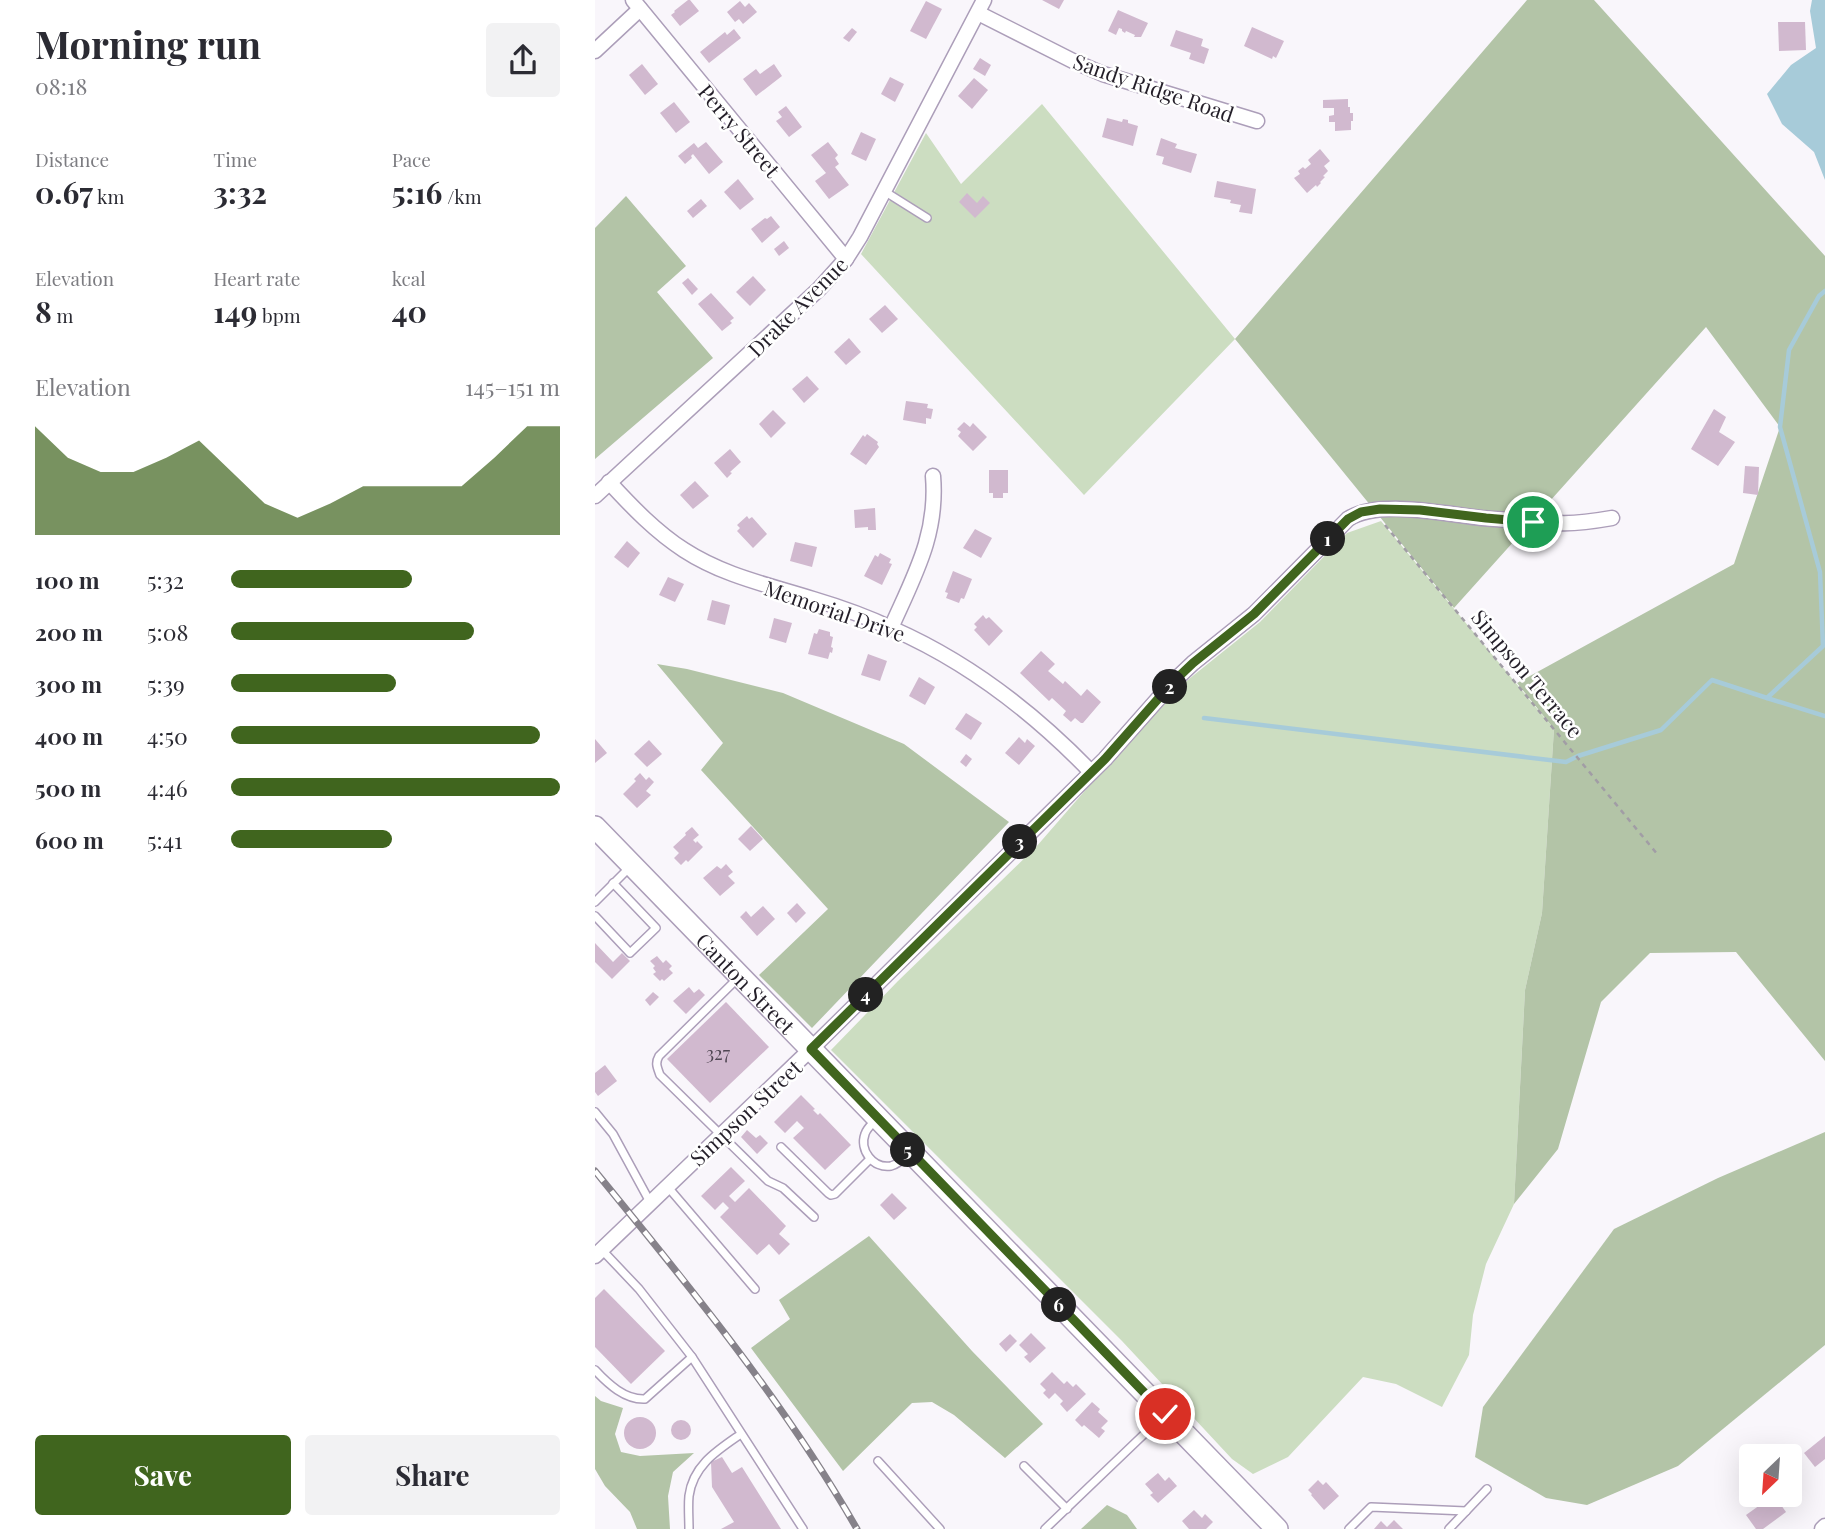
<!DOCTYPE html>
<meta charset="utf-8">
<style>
:root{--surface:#fff;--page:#f2f2f3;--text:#2b2b33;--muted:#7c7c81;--accent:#40651e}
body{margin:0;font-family:"Playfair Display",serif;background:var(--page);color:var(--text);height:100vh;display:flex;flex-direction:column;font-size:26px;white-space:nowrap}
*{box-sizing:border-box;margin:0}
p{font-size:23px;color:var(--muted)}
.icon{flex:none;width:38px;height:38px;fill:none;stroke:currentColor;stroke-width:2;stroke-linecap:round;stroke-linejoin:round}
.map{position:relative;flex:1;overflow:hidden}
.details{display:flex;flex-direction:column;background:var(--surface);width:595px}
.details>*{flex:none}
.needle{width:46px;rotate:205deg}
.controls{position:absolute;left:1144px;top:1444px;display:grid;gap:14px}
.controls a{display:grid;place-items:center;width:63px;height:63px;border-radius:7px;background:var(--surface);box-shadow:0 7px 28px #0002;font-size:35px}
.pin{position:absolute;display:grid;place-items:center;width:60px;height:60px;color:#fff;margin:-30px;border:4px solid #fff;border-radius:50%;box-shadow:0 2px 7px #0007}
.km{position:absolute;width:35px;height:35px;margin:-18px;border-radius:50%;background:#222;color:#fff;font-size:19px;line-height:35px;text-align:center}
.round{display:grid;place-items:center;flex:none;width:74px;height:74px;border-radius:7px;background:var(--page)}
.headline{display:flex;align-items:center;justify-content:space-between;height:119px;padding:0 35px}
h1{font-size:38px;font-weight:700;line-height:52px}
.figures{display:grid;grid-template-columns:repeat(3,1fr);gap:10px;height:119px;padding:7px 35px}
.figures div{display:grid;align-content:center}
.figures b{font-size:30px;font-weight:700}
.figures small{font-size:19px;font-weight:400}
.figures p{font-size:19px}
.chart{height:196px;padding:14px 35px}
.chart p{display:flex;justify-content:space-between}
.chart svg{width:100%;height:126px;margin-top:7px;fill:var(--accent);opacity:.7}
.primary-button{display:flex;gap:14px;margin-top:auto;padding:14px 35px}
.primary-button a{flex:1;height:80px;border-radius:7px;background:var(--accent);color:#fff;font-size:28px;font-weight:700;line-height:80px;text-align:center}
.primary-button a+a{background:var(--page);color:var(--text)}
ul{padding:0 35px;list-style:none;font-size:23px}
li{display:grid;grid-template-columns:112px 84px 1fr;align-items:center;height:52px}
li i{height:18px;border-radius:9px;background:var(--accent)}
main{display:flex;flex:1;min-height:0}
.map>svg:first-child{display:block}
</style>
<main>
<section class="details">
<div class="headline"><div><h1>Morning run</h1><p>08:18</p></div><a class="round"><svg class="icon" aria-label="share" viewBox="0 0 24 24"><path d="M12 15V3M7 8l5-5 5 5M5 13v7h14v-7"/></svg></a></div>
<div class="figures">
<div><p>Distance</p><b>0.67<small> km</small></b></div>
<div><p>Time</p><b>3:32</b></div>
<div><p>Pace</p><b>5:16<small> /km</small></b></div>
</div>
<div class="figures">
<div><p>Elevation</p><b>8<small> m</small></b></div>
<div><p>Heart rate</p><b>149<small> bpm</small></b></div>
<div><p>kcal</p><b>40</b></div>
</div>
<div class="chart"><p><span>Elevation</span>145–151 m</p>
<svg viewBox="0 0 160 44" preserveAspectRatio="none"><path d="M0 44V6L10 17L20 22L30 22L40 17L50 11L60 22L70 33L80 38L90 33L100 27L110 27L120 27L130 27L140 17L150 6L160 6V44z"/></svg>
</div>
<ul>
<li><b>100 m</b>5:32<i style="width:55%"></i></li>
<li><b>200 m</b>5:08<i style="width:74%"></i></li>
<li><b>300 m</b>5:39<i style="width:50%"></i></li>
<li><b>400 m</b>4:50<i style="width:94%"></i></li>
<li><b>500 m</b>4:46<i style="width:100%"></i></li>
<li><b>600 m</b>5:41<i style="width:49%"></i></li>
</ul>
<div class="primary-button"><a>Save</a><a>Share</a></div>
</section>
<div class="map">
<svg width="1230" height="1529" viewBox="0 0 1230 1529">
<rect width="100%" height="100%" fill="#f9f6fb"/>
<!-- green -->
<g fill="#ccddc1">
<path d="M447 104 640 339 489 495 266 254 331 133 366 184Z"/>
<path d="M786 521 959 729 947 913 930 990 919 1204 891 1264 878 1315 874 1355 847 1407 801 1384 768 1377 693 1457 658 1474 637 1459 527 1341 236 1050 303 981 441 847 514 763 589 683 665 622 752 533Z"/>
</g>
<!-- forest -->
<g fill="#b3c4a7">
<path d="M932 0H999L1230 256V1061L1141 952 1055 953 1006 1002 963 1149 919 1204 930 990 947 913 959 729 922 683 1139 564 1185 427 1111 327 859 608 640 339Z"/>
<path d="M31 196 91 266 62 292 118 358 0 459V228Z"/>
<path d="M62 664 92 669 188 693 309 744 414 822 217 1028 164 975 233 909 106 770 128 743Z"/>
<path d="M1230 1132V1345L1083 1466 992 1505 951 1498 880 1457 888 1407 1019 1229 1123 1178Z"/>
<path d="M274 1236 377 1351 448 1424 410 1458 359 1415 337 1402 317 1403 248 1471 156 1348 195 1319 184 1300Z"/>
<path d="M0 1396 6 1401 28 1408 20 1434 26 1452 45 1456 99 1453 78 1472 73 1496 75 1529H42L35 1512 10 1486 0 1469Z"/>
<path d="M512 1505 532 1515 542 1529H486Z"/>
</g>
<!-- water -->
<path fill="#a7cbd9" d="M1217 0H1230V180L1219 152 1187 124 1172 94 1196 65 1221 48 1215 11Z"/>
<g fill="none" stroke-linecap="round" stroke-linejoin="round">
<!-- stream -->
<g stroke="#a7cbd9" stroke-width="4.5">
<path d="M1230 291 1224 296 1194 350 1185 427 1225 572 1228 646 1172 698 1230 716"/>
<path d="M609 718 971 762 983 756 1066 730 1117 680 1172 698"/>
</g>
</g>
<!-- building -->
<g fill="#d1b9cf">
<path d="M93 0H95L104 11 85 26 76 15 80 12 79 11Z"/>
<path d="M447 0H469L464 9Z"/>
<path d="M145 1 150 7 154 3 162 12 148 24 144 19 140 22 132 12Z"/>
<path d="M331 1 347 9 331 39 315 31Z"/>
<path d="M523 10 553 23 546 37H539L540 35 531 31 530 33 527 31V29L524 28 521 35 513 31Z"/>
<path d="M1183 22H1210L1211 50 1184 51Z"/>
<path d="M657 27 689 41 681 58 678 56 677 59 649 46Z"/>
<path d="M257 28 262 32 254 42 248 38Z"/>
<path d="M139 29 146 38 114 63 105 52 130 32 132 35Z"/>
<path d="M581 30 608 39 606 46 614 49 609 64 594 59 596 53 575 46Z"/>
<path d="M385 58 396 65 390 76 378 69Z"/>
<path d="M47 64 63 84 50 95 34 75Z"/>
<path d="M179 64 187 76 161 96 148 79 161 69 165 74Z"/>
<path d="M295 77 309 84 300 102 286 94Z"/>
<path d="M379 78 393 90 377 109 363 96Z"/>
<path d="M753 99V107H755V113H758V121H756V130L740 131V122H734V116L739 115V108H728V100Z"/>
<path d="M79 102 95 122 81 133 65 113Z"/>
<path d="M191 106 207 127 194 137 181 121 187 117 183 112Z"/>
<path d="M512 118 527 122 528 119 533 120V123L543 126 538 146 507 137Z"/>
<path d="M266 132 281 139 271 161 256 154Z"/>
<path d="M566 138 582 144 580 148 602 154 596 173 567 164 569 157 561 155Z"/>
<path d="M111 142 128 162 114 174 98 154 96 156 97 158 90 164 83 156 99 143 103 148Z"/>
<path d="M233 142 243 155 240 158 244 164 240 167 254 185 234 199 220 181 231 173 216 155Z"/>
<path d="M725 149 735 161 729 166 733 171 728 176 730 177 725 182 726 183 722 187 721 185 712 193 699 178 705 174 703 171 708 167 710 169 716 164 713 160Z"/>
<path d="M143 179 159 199 145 210 129 192Z"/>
<path d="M622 181 661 189 657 214 644 212 646 205 635 203 636 200 619 197Z"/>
<path d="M372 193 382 203 388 196 395 203 380 218 364 202Z"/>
<path d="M106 199 112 206 98 218 92 211Z"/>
<path d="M176 216 185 227 167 243 156 229 170 218 172 219Z"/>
<path d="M189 241 194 248 184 256 179 249Z"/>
<path d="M158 276 171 290 155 306 141 292Z"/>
<path d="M93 278 103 289 97 295 87 283Z"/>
<path d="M116 293 139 318 135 321 137 323 127 331 103 304Z"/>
<path d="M290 305 303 319 287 333 274 319Z"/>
<path d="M254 338 266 352 251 365 239 352Z"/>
<path d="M212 376 224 389 209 403 197 389Z"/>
<path d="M311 401 333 404 332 408 338 409 336 419 331 418V424L308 420Z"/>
<path d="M1119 409 1131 417 1124 432 1140 442 1123 466 1096 449Z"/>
<path d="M178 410 191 423 176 438 164 424Z"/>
<path d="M369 422 375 427 378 423 392 437 378 451 363 436 366 432 362 429Z"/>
<path d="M272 434 283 442 282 444 284 447 271 465 255 454 268 435 270 437Z"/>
<path d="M135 449 146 462 135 472 137 473 132 478 119 463Z"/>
<path d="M1150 466 1164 467 1163 495 1148 493Z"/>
<path d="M394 470H413V493H408V498H398V493H394Z"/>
<path d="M100 481 114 496 98 509 85 495Z"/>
<path d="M280 508 281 530H273V527L260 528 259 510Z"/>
<path d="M152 516 154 519 157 517 172 534 158 548 142 531 145 528 142 525Z"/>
<path d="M380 529 397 538 386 558 368 548Z"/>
<path d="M32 541 45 553 33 568 19 557Z"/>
<path d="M200 542 222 547 217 567 195 561Z"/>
<path d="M285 553 296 559 294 563 297 564 287 585 269 576 280 555 283 557Z"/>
<path d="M358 571 377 579 369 599 366 598 364 603 351 598 353 593 350 592Z"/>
<path d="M73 577 89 584 80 602 64 595Z"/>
<path d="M117 600 135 605 130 625 112 620Z"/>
<path d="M388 615 391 619 394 617 408 631 394 646 379 630 382 627 379 624Z"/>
<path d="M179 618 197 623 191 643 174 638Z"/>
<path d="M224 629 235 632V636L238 637 236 647 238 648 237 653 235 652 233 659 213 654 219 633 222 634Z"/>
<path d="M446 651 460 664 453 671 468 684 470 681 486 696 492 689 506 702 488 723H486L480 718 476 722 468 715 471 711 457 698 454 701 425 673Z"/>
<path d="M273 654 292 661 285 681 266 675Z"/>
<path d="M324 677 340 687 330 705 314 696Z"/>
<path d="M371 713 387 723 376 740 360 729Z"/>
<path d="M424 737 430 743 432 739 440 746 424 765 410 753Z"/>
<path d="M0 739 12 753 0 763Z"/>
<path d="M54 740 67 754 52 767 39 754Z"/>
<path d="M371 754 377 759 371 767 365 762Z"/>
<path d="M45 773 51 780 54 777 59 782 51 791 56 795 42 808 28 794 41 781 39 779Z"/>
<path d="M156 826 168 839 155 851 143 839Z"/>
<path d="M97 827 104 835 98 840 101 843 102 841 108 847 93 862 91 860 86 865 79 858 84 853 78 847 91 835 90 833Z"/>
<path d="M131 864 138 872 133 876 140 883 125 896 108 878 122 866 126 869Z"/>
<path d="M202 903 211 913 201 923 192 913Z"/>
<path d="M168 906 180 919 162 936 145 917 151 911 156 917Z"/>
<path d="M0 943 18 962 27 953 35 961 17 979 0 962Z"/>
<path d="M62 956 68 963 71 960 77 966 74 969 78 973 69 981 67 979 65 981 58 974 61 972 58 968 60 966 55 961Z"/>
<path d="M94 987 99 993 104 989 110 995 91 1014 78 1001Z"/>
<path d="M58 992 64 997 55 1006 50 1000Z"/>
<path d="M131 1002 174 1047 115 1103 72 1059Z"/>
<path d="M10 1065 22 1081 3 1096 0 1092V1073Z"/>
<path d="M206 1095 220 1109 218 1110 223 1115 225 1113 256 1145 230 1170 198 1138 209 1128 202 1121 190 1133 179 1122Z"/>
<path d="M152 1130 161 1138 165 1135 173 1143 162 1154 146 1137Z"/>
<path d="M136 1167 150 1181 134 1196 140 1202 154 1188 191 1226 184 1234 195 1244 184 1255 174 1244 162 1255 125 1217 134 1208 128 1202 120 1210 106 1196Z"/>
<path d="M297 1193 312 1208 299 1220 285 1205Z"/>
<path d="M9 1289 70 1351 36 1384 0 1347V1298Z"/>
<path d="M436 1333 451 1348 435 1363 429 1357 433 1354 424 1345Z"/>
<path d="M415 1334 422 1341 411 1352 404 1344Z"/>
<path d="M457 1372 469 1384 472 1381 478 1387 481 1384 491 1394 472 1412 465 1404 468 1401 460 1393 454 1399 448 1393 451 1390 445 1384Z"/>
<path d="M497 1402 505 1409 503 1412 513 1421 506 1428 510 1431 504 1438 489 1425 487 1427 480 1420Z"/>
<circle cx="45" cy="1433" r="16"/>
<circle cx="86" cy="1430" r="10"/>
<path d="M1230 1436V1459L1220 1467 1209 1453Z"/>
<path d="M127 1457 137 1473 147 1467 186 1529H126L139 1522 117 1487 116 1462Z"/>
<path d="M563 1473 570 1481 574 1477 582 1486 563 1503 555 1495 558 1493 550 1484Z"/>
<path d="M723 1480 728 1485 731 1482 744 1496 729 1510 716 1495 717 1494 713 1490Z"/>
<path d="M1179 1495 1191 1512 1168 1529H1161L1151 1515Z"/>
<path d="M599 1510 607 1518 610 1514 618 1522 611 1529H594L587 1521Z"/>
<path d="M799 1520 808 1529H779L786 1521 792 1527Z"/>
</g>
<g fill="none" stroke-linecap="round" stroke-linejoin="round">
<defs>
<g id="service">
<path d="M289 191 332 218"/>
<path d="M0 902 36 866"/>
<path d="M0 916 35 953 61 928 18 883"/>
<path d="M144 977 64 1056C60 1063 62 1067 65 1075L173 1181 188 1188 219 1217"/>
<path d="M0 1112 18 1134 55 1202"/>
<path d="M280 1121C276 1125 272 1128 270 1134 264 1150 278 1169 296 1166 304 1164 309 1158 314 1153"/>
<path d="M186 1147 233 1193 236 1195 240 1194 275 1159"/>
<path d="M72 1186 160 1289"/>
<path d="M7 1250 44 1289 97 1357 208 1529"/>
<path d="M0 1370C13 1384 30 1400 50 1399L97 1357"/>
<path d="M283 1461 345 1529"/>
<path d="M429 1466 472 1509"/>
<path d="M94 1529C94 1518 93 1506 94 1496 98 1465 123 1450 146 1434"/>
<path d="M450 1529 567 1417"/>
<path d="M754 1529 776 1507 871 1511"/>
<path d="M854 1529 892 1489"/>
</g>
<g id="minor">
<path d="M38 0 251 259"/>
<path d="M383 13 478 61 508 74 662 121"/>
<path d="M0 51 45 9"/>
<path d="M14 482C37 507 61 532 89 550 129 576 174 585 218 599 245 607 273 617 298 629 373 662 439 713 496 772"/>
<path d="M0 496 224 289 251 259 265 237 389 0"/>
<path d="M296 628C319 576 343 535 338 476"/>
<path d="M0 1256 216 1049 510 759 578 682 598 663 659 614 753 519C784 499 851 514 887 518 912 520 938 522 963 523 981 524 1000 521 1017 518"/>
<path d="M1227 1529 1230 1526"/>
</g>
<g id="secondary">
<path id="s1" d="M0 827 682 1529"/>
</g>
</defs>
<!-- service casing -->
<use href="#service" stroke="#ac9eb9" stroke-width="10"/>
<!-- minor casing -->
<use href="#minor" stroke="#ac9eb9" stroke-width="17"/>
<!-- secondary casing -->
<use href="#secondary" stroke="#ac9eb9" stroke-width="24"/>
<!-- path -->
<path stroke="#a19da5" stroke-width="2.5" stroke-dasharray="5 5" stroke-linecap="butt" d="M790 525 1063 855"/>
<!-- service -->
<use href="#service" stroke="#fff" stroke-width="7"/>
<!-- minor -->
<use href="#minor" stroke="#fff" stroke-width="14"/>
<!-- secondary -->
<use href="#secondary" stroke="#fff" stroke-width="21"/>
<defs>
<path id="rail" d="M0 1171C94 1286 188 1400 262 1529"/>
</defs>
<!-- rail casing -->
<use href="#rail" stroke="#86828a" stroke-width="7"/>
<!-- rail -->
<use href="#rail" stroke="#fff" stroke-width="4.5" stroke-dasharray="13" stroke-linecap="butt"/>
</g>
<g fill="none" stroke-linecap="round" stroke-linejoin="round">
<defs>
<path id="route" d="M570 1414 216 1049 510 759 578 682 598 663 659 614 753 519 766 512 785 509 825 510 891 518 938 522"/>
</defs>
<!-- route casing -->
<use href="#route" stroke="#fff" stroke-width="14"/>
<!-- route -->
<use href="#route" stroke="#40651e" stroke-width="9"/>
</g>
<g text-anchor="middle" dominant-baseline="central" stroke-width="5" stroke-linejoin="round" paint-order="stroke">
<!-- number labels -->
<g font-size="18" fill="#4f4652">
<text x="123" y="1053">327</text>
</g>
<!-- street labels -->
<g font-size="21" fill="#241f29" stroke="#fff">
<text transform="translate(559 87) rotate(19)">Sandy Ridge Road</text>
<text transform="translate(145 130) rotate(50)">Perry Street</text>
<text transform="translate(202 306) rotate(-45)">Drake Avenue</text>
<text transform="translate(240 610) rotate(19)">Memorial Drive</text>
<text transform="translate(933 673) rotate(50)">Simpson Terrace</text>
<text stroke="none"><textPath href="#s1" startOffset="217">Canton Street</textPath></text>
<text transform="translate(150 1112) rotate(-43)">Simpson Street</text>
</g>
</g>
</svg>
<div class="controls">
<a><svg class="needle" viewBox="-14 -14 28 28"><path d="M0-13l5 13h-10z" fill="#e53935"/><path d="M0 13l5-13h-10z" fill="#7c7c81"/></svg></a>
</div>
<div class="pin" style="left:938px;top:522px;background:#1e9e55"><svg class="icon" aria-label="arrive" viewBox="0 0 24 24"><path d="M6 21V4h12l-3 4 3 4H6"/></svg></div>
<div class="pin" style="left:570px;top:1414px;background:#d93025"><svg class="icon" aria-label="check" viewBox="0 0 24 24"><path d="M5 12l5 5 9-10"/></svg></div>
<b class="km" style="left:733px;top:539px">1</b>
<b class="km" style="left:575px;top:687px">2</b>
<b class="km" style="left:425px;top:842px">3</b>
<b class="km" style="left:271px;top:995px">4</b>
<b class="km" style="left:313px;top:1150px">5</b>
<b class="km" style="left:464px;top:1305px">6</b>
</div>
</main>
